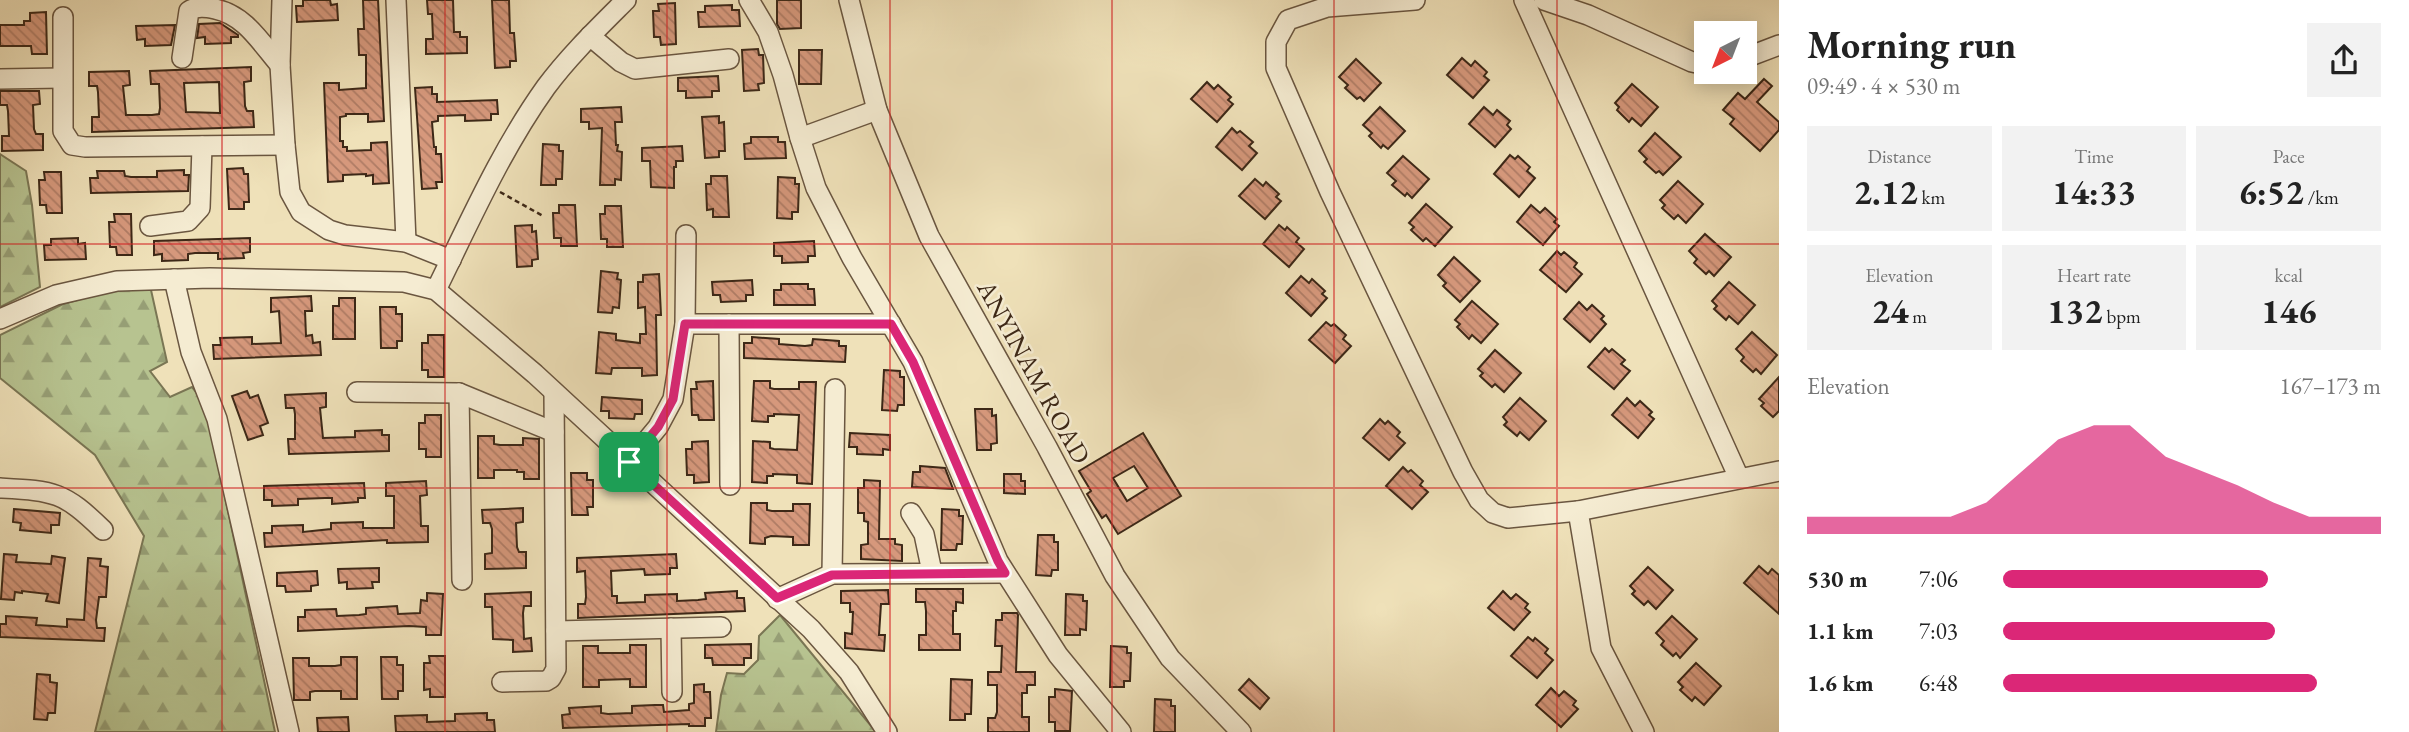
<!DOCTYPE html>
<meta charset="utf-8">
<style>
:root{--surface:#fff;--page:#f2f2f2;--text:#222;--muted:#767676;--accent:#db2777}
body{margin:0;font-family:"EB Garamond",serif;background:var(--page);color:var(--text);height:100vh;display:flex;flex-direction:column;font-size:26px;white-space:nowrap}
*{box-sizing:border-box;margin:0}
p{font-size:23px;color:var(--muted)}
.icon{flex:none;width:38px;height:38px;fill:none;stroke:currentColor;stroke-width:2;stroke-linecap:round;stroke-linejoin:round}
.map{position:relative;flex:1;overflow:hidden}
.side{display:flex;flex-direction:column;background:var(--surface);width:630px}
.side>*{flex:none}
.needle{width:46px;rotate:222deg}
.fabs{position:absolute;left:1694px;top:21px;display:grid;gap:14px}
.fabs a{display:grid;place-items:center;width:63px;height:63px;border-radius:0px;background:var(--surface);box-shadow:0 4px 18px #0003;font-size:35px}
.pin{position:absolute;display:grid;place-items:center;width:60px;height:60px;color:#fff;margin:-30px;border-radius:14px;box-shadow:0 4px 10px #0006}
.round{display:grid;place-items:center;flex:none;width:74px;height:74px;border-radius:0px;background:var(--page)}
.head{display:flex;align-items:center;justify-content:space-between;height:119px;padding:0 28px}
h1{font-size:38px;font-weight:700;line-height:52px}
.metrics{display:grid;grid-template-columns:repeat(3,1fr);gap:10px;height:119px;padding:7px 28px}
.metrics div{display:grid;align-content:center;border-radius:0px;background:var(--page);text-align:center}
.metrics b{font-size:35px;font-weight:700}
.metrics small{font-size:19px;font-weight:400}
.metrics p{font-size:19px}
.chart{height:196px;padding:14px 28px}
.chart p{display:flex;justify-content:space-between}
.chart svg{width:100%;height:126px;margin-top:7px;fill:var(--accent);opacity:.7}
ul{padding:0 28px;list-style:none;font-size:23px}
li{display:grid;grid-template-columns:112px 84px 1fr;align-items:center;height:52px}
li i{height:18px;border-radius:9px;background:var(--accent)}
main{display:flex;flex:1;min-height:0}
.map>svg:first-child{display:block}
</style>
<main>
<div class="map">
<svg width="1779" height="732" viewBox="0 0 1779 732">
<defs>
<pattern id="forest-firs" width="22" height="20" patternUnits="userSpaceOnUse" patternTransform="scale(1.75)"><rect width="22" height="20" fill="#b7c390"/><path d="M5 1l3.5 6h-7zM16 11l3.5 6h-7z" fill="#969e75"/></pattern>
<pattern id="building-back-hatch" width="6" height="6" patternUnits="userSpaceOnUse" patternTransform="scale(1.75)"><rect width="6" height="6" fill="#d6987c"/><path d="M-1 5l2 2M0 0l6 6M5-1l2 2" fill="none" stroke="#af7c65"/></pattern>
</defs>
<rect width="100%" height="100%" fill="#efe1b9"/>
<filter id="stains"><feTurbulence type="fractalNoise" baseFrequency=".00286" numOctaves="4"/><feColorMatrix values="0 0 0 0 .2 0 0 0 0 .09 0 0 0 0 .02 0 0 0 .5 -.17"/></filter>
<radialGradient id="worn" r=".72"><stop offset=".6" stop-color="#630" stop-opacity="0"/><stop offset="1" stop-color="#630" stop-opacity=".3"/></radialGradient>
<!-- forest -->
<g fill="url(#forest-firs)" stroke="#7a7654" stroke-width="2">
<path d="M0 154 26 171 32 205 40 287 0 307Z"/>
<path d="M117 289 151 290 167 362 150 371 170 397 192 387 205 403 275 732H95L144 536 95 455 0 378V335L63 304Z"/>
<path d="M780 615 876 732H716L721 695 727 673 744 674 758 660 759 636Z"/>
</g>
<!-- building -->
<g fill="url(#building-back-hatch)" stroke="#3d2817" stroke-width="2" fill-rule="evenodd">
<path d="M303 0H330L331 5 337 4 338 20 297 22 296 6H303Z"/>
<path d="M363 0H378L384 121 368 122V114H346V116L340 117V141H343V147H347V151L371 150V143L387 142 389 183 373 184V175L366 176V174L343 175V181L328 182 324 83H339V90L366 88V55H359L358 29H364Z"/>
<path d="M427 0H453L454 32H460V37H467V53L426 54V39H433L432 14H428Z"/>
<path d="M492 0H509L510 33H514L516 61H510V67L495 68Z"/>
<path d="M777 0H801V28L780 29 777 24Z"/>
<path d="M675 3 676 44 661 45 660 37H654L653 11H659L658 4Z"/>
<path d="M732 5V10H739L740 26 699 27 698 12H705V6Z"/>
<path d="M46 12 47 54H32L31 46H0V25H24V21H30V13Z"/>
<path d="M220 23 238 35V37H231V43L205 44V37L197 38 199 24Z"/>
<path d="M175 25 171 45 145 46V39L137 40 136 26Z"/>
<path d="M758 49 759 55H763L764 83 758 84 759 90 744 91 742 50Z"/>
<path d="M799 50H822L821 84H799Z"/>
<path d="M1462 58 1471 66 1475 61 1487 72 1484 76 1489 80 1473 98 1447 75Z"/>
<path d="M1356 59 1381 83 1364 101 1360 97 1357 99 1345 88 1348 85 1339 77Z"/>
<path d="M251 67V81L244 82 245 106 247 111H253L254 127 92 132V117H99L98 92 97 86H89V72L129 71 130 85 123 86 126 115H152L159 114 160 108 159 84H151L150 71ZM219 82 220 113 186 112 184 83Z"/>
<path d="M718 76 719 91H712V97L686 98V91H678V78Z"/>
<path d="M1764 79 1772 86 1757 102 1779 122V130L1760 151 1730 124 1734 119 1723 110 1738 93 1745 99Z"/>
<path d="M1207 82 1214 89 1218 85 1231 97 1228 100 1233 104 1217 122 1191 99Z"/>
<path d="M1632 84 1658 107 1641 126 1632 118 1629 122 1617 110 1619 107 1615 103Z"/>
<path d="M432 87V94H437V102L497 100 498 114H491V120L465 121V115L438 116V121L432 122 434 147H436V154H441L442 182H436L437 188 422 189 415 88Z"/>
<path d="M0 91H39L40 104 33 105 34 129 36 134H43V150L2 151V136H9L8 111 7 105H0Z"/>
<path d="M621 107 622 122H615L616 145H618L617 151 622 152 621 180 615 179V185H600L602 128 589 129V122H581V109Z"/>
<path d="M1380 107 1405 131 1388 149 1383 145 1381 148 1369 136 1372 133 1363 125Z"/>
<path d="M1484 107 1493 115 1497 110 1510 121 1507 125 1511 129 1495 147 1469 124Z"/>
<path d="M719 116V123L724 122 725 151H719V157L705 158 702 117Z"/>
<path d="M1232 128 1237 133 1240 131 1253 142 1249 146 1257 153 1242 170 1216 147Z"/>
<path d="M1655 133 1681 157 1663 175 1659 171 1656 173 1644 162 1647 159 1639 151Z"/>
<path d="M751 137H778V142H785L786 158 745 159 744 144 751 143Z"/>
<path d="M543 144 559 145V151H563L562 179H556V185H541Z"/>
<path d="M682 146 683 161H676V167H674V188L651 187 650 161H642V148Z"/>
<path d="M1510 155 1515 159 1518 156 1530 167 1527 171 1535 178 1519 197 1494 174Z"/>
<path d="M1403 156 1429 179 1412 198 1407 193 1405 196 1392 185 1396 181 1387 173Z"/>
<path d="M243 168 244 174H248L249 202H244V209H229L227 169Z"/>
<path d="M184 170V175H189L188 191 91 193 90 178H98L97 171H124L125 176 131 177H157V171Z"/>
<path d="M44 172H61L62 213H47L46 205H40L39 180H45Z"/>
<path d="M711 176H727L729 217H713V209L707 210 706 184H711Z"/>
<path d="M778 177 795 178V184H799L798 212H792V219L777 218Z"/>
<path d="M1255 179 1263 186 1266 182 1279 194 1276 197 1281 201 1265 219 1239 196Z"/>
<path d="M1678 181 1703 204 1686 223 1678 215 1674 219 1662 208 1665 205 1660 200Z"/>
<path d="M1426 204 1452 227 1435 246 1426 238 1423 241 1411 230 1414 227 1409 223Z"/>
<path d="M559 205H575L577 246H561V238H554L553 213H559Z"/>
<path d="M1531 205 1540 213 1545 208 1557 219 1554 222 1559 226 1543 245 1517 222Z"/>
<path d="M605 206H621L623 247H607V239H601L600 214H605Z"/>
<path d="M114 214H131L132 255H117L116 247H110L109 222H115Z"/>
<path d="M532 225V232L536 231 538 259 532 260V266L517 267 515 226Z"/>
<path d="M1279 225 1285 230 1287 227 1299 238 1296 242 1304 249 1289 267 1263 244Z"/>
<path d="M1705 234 1731 257 1714 276 1709 271 1706 274 1694 263 1697 259 1689 251Z"/>
<path d="M78 238V244L85 243 86 259 45 260 44 245H51V239Z"/>
<path d="M250 238V252L243 253 244 258 218 259V253H195L188 254V260L162 261V254L154 255V241Z"/>
<path d="M814 241 815 256H808V262L782 263V256H774V243Z"/>
<path d="M1557 251 1561 255 1564 252 1577 263 1574 267 1582 274 1566 292 1540 270Z"/>
<path d="M1454 257 1480 281 1460 302 1443 286 1446 283 1438 275Z"/>
<path d="M601 271 618 273 617 279 621 280 619 308 613 307 612 313 598 312Z"/>
<path d="M659 274 661 315H656L657 375 642 376V368H612L611 374 596 373 599 332 616 334V340L640 343V334H646L645 307 638 308V282H643V275Z"/>
<path d="M1301 276 1309 283 1312 279 1325 291 1322 294 1327 298 1311 316 1286 293Z"/>
<path d="M752 280 753 295H746V301L721 302 720 295H713L712 282Z"/>
<path d="M1729 282 1755 305 1738 324 1729 316 1726 320 1714 309 1717 306 1712 301Z"/>
<path d="M781 284H808V289H814L815 305H774V290H781Z"/>
<path d="M311 296 312 311H305L306 336 312 335 313 343 320 342 321 355 214 359 213 345H221L220 338 252 337V344L281 343 279 311 271 312V298Z"/>
<path d="M339 298H355V339H333V306H339Z"/>
<path d="M1472 301 1498 324 1481 343 1472 335 1469 339 1457 327 1460 324 1455 320Z"/>
<path d="M1579 302 1587 310 1592 305 1604 316 1601 319 1606 324 1590 342 1564 319Z"/>
<path d="M380 307H396V314H402V341H397V348H381Z"/>
<path d="M1326 322 1331 326 1334 324 1346 335 1343 339 1351 346 1335 363 1309 340Z"/>
<path d="M1752 332 1777 355 1761 374 1756 369 1753 372 1741 361 1744 357 1736 349Z"/>
<path d="M428 335H444V377H428V370H422V343H428Z"/>
<path d="M752 337 779 339V344L805 346 812 345 813 339 839 341V346H846L845 362 744 358V343H752Z"/>
<path d="M1605 348 1609 352 1612 349 1625 360 1621 364 1630 371 1614 389 1588 367Z"/>
<path d="M1495 350 1521 373 1504 392 1495 384 1492 387 1480 376 1483 373 1478 369Z"/>
<path d="M884 370 900 371V377H904V405H898L897 411 882 410Z"/>
<path d="M1779 377V411L1773 417 1761 406 1764 403 1759 399Z"/>
<path d="M713 381 714 420H699L698 415H692L691 389H697L696 382Z"/>
<path d="M754 381H770V388L774 389H799V382H816L812 484 797 483V475L773 474V476H767V483L752 482 753 441 770 442V448L774 449 797 450 799 415 774 414V416H768V422L752 421Z"/>
<path d="M247 391 250 398 258 395 268 423 260 426 263 435 248 440 232 396Z"/>
<path d="M326 393V407L320 408 323 438 355 437V431L382 430V435H389V451L289 454 288 439H295V414L294 408H286L285 395Z"/>
<path d="M602 397 642 400V414H635L634 419 609 418V411H601Z"/>
<path d="M1520 398 1546 421 1529 440 1520 432 1517 436 1504 425 1507 422 1503 417Z"/>
<path d="M1627 398 1635 406 1640 401 1652 412 1649 415 1654 419 1638 438 1612 415Z"/>
<path d="M975 409H992V416L996 415 997 443 991 444V450H977Z"/>
<path d="M425 415H441V457H426V449H419V423H425Z"/>
<path d="M1380 419 1385 424 1388 421 1400 432 1397 436 1405 443 1389 460 1363 438Z"/>
<path d="M850 433 890 435V450L883 449V455L857 454V447H849Z"/>
<path d="M1143 433 1181 496 1118 534 1106 515 1102 518 1087 494 1091 491 1079 471ZM1134 466 1148 488 1127 501 1113 478Z"/>
<path d="M478 436H494V444L500 445H523V438L539 439V479H524V472H517V470H494V478H478Z"/>
<path d="M708 441 709 482 694 483V475H687L686 449H692V442Z"/>
<path d="M920 466 945 468 953 489 912 487 913 472H920Z"/>
<path d="M1403 467 1408 472 1411 470 1423 481 1420 485 1428 492 1412 509 1386 486Z"/>
<path d="M571 473H587V480H593V507H587L588 515H572Z"/>
<path d="M1004 474H1021V481H1025V494L1004 493Z"/>
<path d="M864 480 880 481 879 539H895V544L902 545V561L861 559V545L868 544V522L864 521V513H858V488H864Z"/>
<path d="M426 481 427 495 420 496 421 526H428V542L387 543V540L265 547 264 533H272V526L303 525V532L331 529V523L363 522V528H394V496H386V483Z"/>
<path d="M364 483 365 498H358V502L332 504V498H325L298 499V505L272 506V500H264V486Z"/>
<path d="M751 503H767V510L772 511H793V504H810L809 545H793V537L771 536 765 538V544L750 543Z"/>
<path d="M523 508V522L516 523 517 547 519 552H526V568L485 569V554L492 553V529L490 523H483L482 510Z"/>
<path d="M14 509 60 513 59 525H51V533L20 530 21 523 13 522Z"/>
<path d="M942 509 959 510V516H963L962 544H957L956 550H941Z"/>
<path d="M1038 535H1054V542H1058V570H1052L1051 576 1036 575Z"/>
<path d="M4 554 17 555 16 562 51 564 52 556 65 558 59 603 46 601 48 594 22 591V593L15 592 14 600 1 599Z"/>
<path d="M676 554 677 568H670V574L645 575 644 569 611 571 612 596H617V603L645 602V595L677 594V601L698 600 706 599 705 593 737 591V598H744L745 611 578 618V604H585L586 597 585 571 577 572V558Z"/>
<path d="M88 558 101 559 100 566 108 567 106 597H99L96 620 97 628H105L104 641 0 637V624H6V616L37 618 36 625 53 626 67 627V619L84 620Z"/>
<path d="M1759 566 1768 574 1772 569 1779 575V614L1744 583Z"/>
<path d="M1648 567 1673 590 1656 609 1648 601 1644 605 1632 594 1635 591 1630 586Z"/>
<path d="M379 568V582H372L373 588 347 589V582L339 583 338 569Z"/>
<path d="M317 571 318 585 311 586V591L286 592 285 586H277V573Z"/>
<path d="M916 589H963V603L956 602V611H953V634H960V650H919V635H926V611L925 602H916Z"/>
<path d="M888 590 889 604H881L879 635H885L884 651 845 648V633L852 634 853 612H850V603H841V591Z"/>
<path d="M1503 591 1511 599 1516 594 1528 604 1525 608 1530 612 1514 630 1488 608Z"/>
<path d="M531 592V606H524L523 613 524 639 531 638 532 651 513 652V640L493 639 492 607H485V594Z"/>
<path d="M427 593 443 594 441 635H426V627L409 626 298 631V617H305V610L336 609 337 616 359 615 366 614V608L397 606 398 614 420 613 421 600 427 601Z"/>
<path d="M1066 594 1083 595V601H1087L1086 630 1080 629V635H1065Z"/>
<path d="M1002 613H1017L1018 615 1016 672H1035V685H1027V693H1022V717H1029V732H988V718H995L997 712V685H988V672H1001L1002 646H995L996 620H1002Z"/>
<path d="M1672 616 1697 639 1680 658 1676 653 1673 656 1661 645 1664 641 1656 633Z"/>
<path d="M1528 637 1533 641 1535 638 1548 649 1545 653 1553 660 1537 678 1511 656Z"/>
<path d="M751 644V658H744V665H713L712 658H705V645Z"/>
<path d="M630 645H646V687H630V679L599 680V687H583V646H598V653H630Z"/>
<path d="M1111 646 1127 647V653H1131L1130 681H1124V687H1110Z"/>
<path d="M429 656H445V697H430V689L424 690V663H430Z"/>
<path d="M341 657H357V699H341V691H315L310 692V700H294L293 658H309V666H335L341 665Z"/>
<path d="M381 657H397V665H403V691H398V699H382Z"/>
<path d="M1696 663 1721 686 1704 705 1695 697 1692 701 1680 690 1683 687 1678 682Z"/>
<path d="M37 674 50 675V682L57 683 55 713H48L47 720 34 719Z"/>
<path d="M951 679 972 680 971 714H965V720H950Z"/>
<path d="M1249 679 1269 698 1260 709 1239 690Z"/>
<path d="M704 684V692H710L711 718H705V726H689V724L563 728 562 715 570 714 569 708 601 706V713L608 714 632 713V706L655 705H663L664 712 689 710V704L694 703V685Z"/>
<path d="M1551 688 1559 696 1564 691 1576 701 1573 705 1578 709 1561 727 1536 705Z"/>
<path d="M1055 689 1072 691 1070 731H1055V722H1049V697H1055Z"/>
<path d="M1155 699 1171 700V706H1175V732H1154Z"/>
<path d="M487 713V720H494L495 732H396L395 716 427 715V722L455 721V714Z"/>
<path d="M348 717 349 732H318L317 718Z"/>
</g>
<g fill="none" stroke-linecap="round" stroke-linejoin="round">
<defs>
<g id="minor">
<path d="M282 0 280 65 285 145 290 192 301 212 329 230 345 235 406 242 451 260"/>
<path d="M396 0 406 242"/>
<path d="M749 0 768 32 783 75 800 138 816 188 852 258 913 362 998 561 1058 655 1121 732"/>
<path d="M849 0 877 110 929 236 1047 447 1115 576 1170 658 1241 732"/>
<path d="M1415 0 1327 7 1288 20 1276 42V68L1330 192 1463 472 1479 500 1493 513 1508 518 1578 511 1779 471"/>
<path d="M1524 0 1739 478"/>
<path d="M1544 0 1588 15 1692 62 1706 65"/>
<path d="M63 17V131L72 145 85 147 285 145"/>
<path d="M590 36 621 62 635 69 729 59"/>
<path d="M182 58 189 11C197 6 205 7 215 9 245 15 261 43 280 65"/>
<path d="M1745 58 1779 45"/>
<path d="M0 79 62 78"/>
<path d="M800 138 877 110"/>
<path d="M150 226 188 221 200 208 202 146"/>
<path d="M174 279 191 352 217 419 289 732"/>
<path d="M436 290C470 221 501 150 546 87 569 56 598 28 626 0"/>
<path d="M0 319 56 295 117 281 210 278 404 282 436 290 535 374 811 629 849 672 887 732"/>
<path d="M685 324H891"/>
<path d="M729 324 730 485"/>
<path d="M357 392 459 393 554 432"/>
<path d="M459 393 462 580"/>
<path d="M629 462 658 427 673 399 685 324 686 235"/>
<path d="M0 488C54 491 63 491 103 530"/>
<path d="M1578 511 1601 648 1644 732"/>
<path d="M911 513 924 534 932 572"/>
<path d="M832 574 835 389"/>
<path d="M777 599 832 574 1005 573"/>
<path d="M671 628 672 692"/>
<path d="M556 631 721 627"/>
<path d="M502 682 546 681 551 678 556 669 554 392"/>
</g>
</defs>
<!-- minor casing -->
<use href="#minor" stroke="#6a5640" stroke-width="22"/>
<!-- path -->
<path stroke="#3d2817" stroke-width="2.5" stroke-dasharray="5 3.5" stroke-linecap="butt" d="M500 192 543 216"/>
<!-- minor -->
<use href="#minor" stroke="#f5ecd2" stroke-width="19"/>
</g>
<g fill="none" stroke-linecap="round" stroke-linejoin="round">
<defs>
<path id="route" d="M685 324H891L913 362 998 561 1005 573 832 575 777 598 629 462 658 427 673 399Z"/>
</defs>
<!-- route casing -->
<use href="#route" stroke="#fff" stroke-width="14"/>
<!-- route -->
<use href="#route" stroke="#db2777" stroke-width="9"/>
</g>
<!-- grid -->
<path fill="none" stroke="#d62828" stroke-width="2" stroke-opacity="0.55" d="M222 0V732M445 0V732M667 0V732M890 0V732M1112 0V732M1334 0V732M1557 0V732M0 244H1779M0 488H1779"/>
<g text-anchor="middle" dominant-baseline="central" stroke-width="5" stroke-linejoin="round" paint-order="stroke">
<!-- street labels -->
<g font-size="26" fill="#3d2817" stroke="#f5ecd2">
<text transform="translate(1034 372) rotate(61)">ANYINAM ROAD</text>
</g>
</g>
<rect width="100%" height="100%" filter="url(#stains)"/>
<rect width="100%" height="100%" fill="url(#worn)"/>
</svg>
<div class="fabs">
<a><svg class="needle" viewBox="-14 -14 28 28"><path d="M0-13l5 13h-10z" fill="#e53935"/><path d="M0 13l5-13h-10z" fill="#767676"/></svg></a>
</div>
<div class="pin" style="left:629px;top:462px;background:#1e9e55"><svg class="icon" aria-label="arrive" viewBox="0 0 24 24"><path d="M6 21V4h12l-3 4 3 4H6"/></svg></div>
</div>
<section class="side">
<div class="head"><div><h1>Morning run</h1><p>09:49 · 4 × 530 m</p></div><a class="round"><svg class="icon" aria-label="share" viewBox="0 0 24 24"><path d="M12 15V3M7 8l5-5 5 5M5 13v7h14v-7"/></svg></a></div>
<div class="metrics">
<div><p>Distance</p><b>2.12<small> km</small></b></div>
<div><p>Time</p><b>14:33</b></div>
<div><p>Pace</p><b>6:52<small> /km</small></b></div>
</div>
<div class="metrics">
<div><p>Elevation</p><b>24<small> m</small></b></div>
<div><p>Heart rate</p><b>132<small> bpm</small></b></div>
<div><p>kcal</p><b>146</b></div>
</div>
<div class="chart"><p><span>Elevation</span>167–173 m</p>
<svg viewBox="0 0 160 44" preserveAspectRatio="none"><path d="M0 44V38L10 38L20 38L30 38L40 38L50 33L60 22L70 11L80 6L90 6L100 17L110 22L120 27L130 33L140 38L150 38L160 38V44z"/></svg>
</div>
<ul>
<li><b>530 m</b>7:06<i style="width:70%"></i></li>
<li><b>1.1 km</b>7:03<i style="width:72%"></i></li>
<li><b>1.6 km</b>6:48<i style="width:83%"></i></li>
</ul>
</section>
</main>
